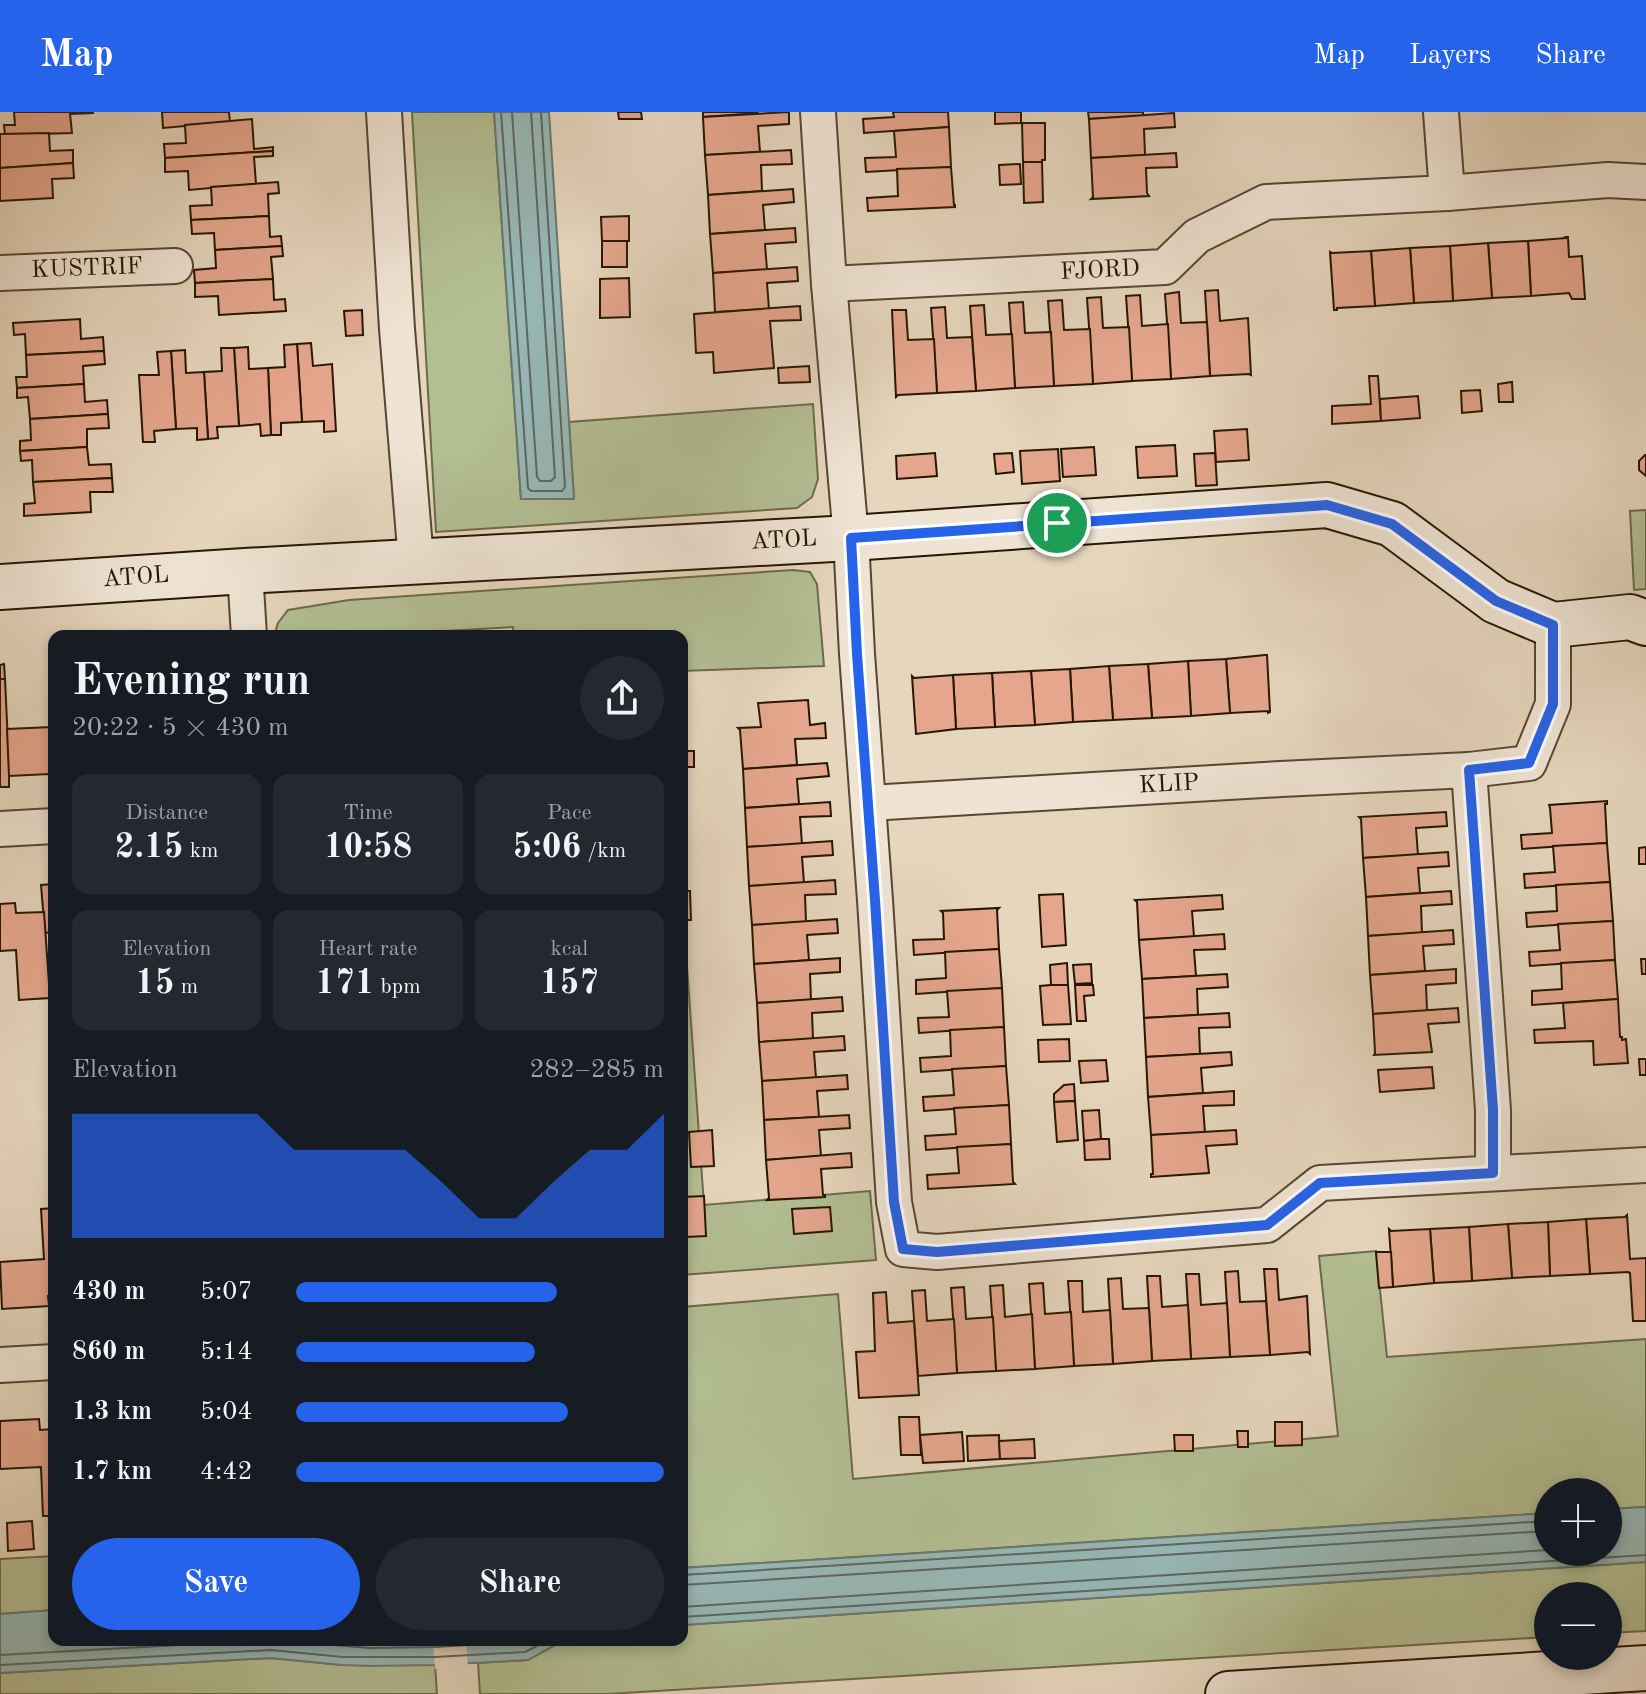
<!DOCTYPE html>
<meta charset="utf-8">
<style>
:root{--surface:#171b24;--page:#242831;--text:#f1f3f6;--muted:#9ea1a6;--accent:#2563eb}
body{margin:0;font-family:"Old Standard TT",serif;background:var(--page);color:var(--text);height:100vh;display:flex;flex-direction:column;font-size:30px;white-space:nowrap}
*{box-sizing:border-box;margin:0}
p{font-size:26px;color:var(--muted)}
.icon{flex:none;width:44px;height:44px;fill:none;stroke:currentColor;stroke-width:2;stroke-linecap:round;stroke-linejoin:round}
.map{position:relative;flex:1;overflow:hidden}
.panel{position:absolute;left:48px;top:518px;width:640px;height:1016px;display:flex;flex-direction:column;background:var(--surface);border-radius:16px;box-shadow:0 4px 12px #0003}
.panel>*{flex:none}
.buttons{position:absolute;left:1534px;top:1366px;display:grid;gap:16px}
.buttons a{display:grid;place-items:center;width:88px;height:88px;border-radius:50%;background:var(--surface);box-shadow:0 4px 12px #0003;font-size:40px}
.pin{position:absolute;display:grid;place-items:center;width:68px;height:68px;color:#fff;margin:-34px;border:4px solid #fff;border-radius:50%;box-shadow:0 2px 8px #0007}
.round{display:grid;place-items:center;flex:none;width:84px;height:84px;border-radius:42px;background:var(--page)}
.head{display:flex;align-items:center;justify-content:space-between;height:136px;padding:0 24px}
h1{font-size:44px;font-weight:800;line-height:60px}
.stats{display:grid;grid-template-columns:repeat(3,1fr);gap:12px;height:136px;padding:8px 24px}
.stats div{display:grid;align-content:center;border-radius:16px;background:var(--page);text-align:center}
.stats b{font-size:34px;font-weight:800}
.stats small{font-size:22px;font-weight:400}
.stats p{font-size:22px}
.chart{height:224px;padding:16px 24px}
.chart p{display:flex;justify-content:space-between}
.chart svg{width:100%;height:144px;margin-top:8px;fill:var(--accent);opacity:.7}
.button{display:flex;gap:16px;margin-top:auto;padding:16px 24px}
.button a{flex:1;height:92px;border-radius:48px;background:var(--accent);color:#fff;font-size:32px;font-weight:800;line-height:92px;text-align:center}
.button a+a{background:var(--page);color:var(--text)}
ul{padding:0 24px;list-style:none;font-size:26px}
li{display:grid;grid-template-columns:128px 96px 1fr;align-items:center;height:60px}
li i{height:20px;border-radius:10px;background:var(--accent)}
header{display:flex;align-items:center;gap:48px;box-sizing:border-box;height:112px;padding:0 40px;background:var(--accent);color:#fff}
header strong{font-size:38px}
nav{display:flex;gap:44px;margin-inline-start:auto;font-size:28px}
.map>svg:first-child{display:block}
</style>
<header>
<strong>Map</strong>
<nav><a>Map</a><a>Layers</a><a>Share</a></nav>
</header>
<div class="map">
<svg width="1646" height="1582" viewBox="0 0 1646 1582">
<rect width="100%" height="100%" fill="#e6d6bd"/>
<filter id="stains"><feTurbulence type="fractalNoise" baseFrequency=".0025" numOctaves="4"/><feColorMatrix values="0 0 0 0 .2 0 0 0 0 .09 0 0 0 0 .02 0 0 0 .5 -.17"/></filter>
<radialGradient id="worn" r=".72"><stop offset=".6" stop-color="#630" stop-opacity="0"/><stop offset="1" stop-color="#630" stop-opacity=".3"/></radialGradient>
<!-- green -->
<g fill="#b3be93" stroke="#6c6a4c" stroke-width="2">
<path d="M412 0H494L521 387H574L569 310 813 292 818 367 812 385 797 396 436 420Z"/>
<path d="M1646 398V477L1634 478 1630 399Z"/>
<path d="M793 458 810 460 817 472 824 554 682 559V524H514L513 515 358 524H274L278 511 288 498 349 488Z"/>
<path d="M682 784 704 1093 870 1079 876 1148 682 1163Z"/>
<path d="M1376 1139 1387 1245 1646 1227V1395L1608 1397V1380H1548V1401L682 1456V1195L838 1182 853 1367 1338 1324 1319 1144Z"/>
<path d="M54 1444V1498L0 1502V1447Z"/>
<path d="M1646 1450V1519L1608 1521V1484H1548V1525L607 1582H480L478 1551 528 1548 564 1528H682V1513Z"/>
<path d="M271 1546 342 1553H435L437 1582H0V1561Z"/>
</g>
<!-- water -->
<g fill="#97b8b7" stroke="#6a786f" stroke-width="2">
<path d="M494 0H549L574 387H521Z"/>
<path d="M1646 1395V1450L682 1513V1456L1548 1401V1440H1608V1397Z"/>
<path d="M54 1498V1528H564L528 1548 435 1553 370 1554 342 1553 271 1546 0 1561V1502Z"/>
</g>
<!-- pier -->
<path fill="#e6d6bd" d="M433 1528H466L468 1555 435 1557Z"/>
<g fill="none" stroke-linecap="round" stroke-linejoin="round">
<!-- shore -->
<g stroke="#5e685e" stroke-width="2">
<path d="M501 0 528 376 531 379H562L565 375 541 0"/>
<path d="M512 0 537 365 540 369H551L555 365 531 0"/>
<path d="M682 1463 1548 1409"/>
<path d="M682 1473 1548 1419"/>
<path d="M682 1495 1548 1438"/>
<path d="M682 1505 1646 1443"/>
<path d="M0 1543 270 1528 370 1536 435 1535 522 1530 527 1528"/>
<path d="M0 1553 271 1538 343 1545H435L525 1540 548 1528"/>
</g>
</g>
<!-- building -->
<g fill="#e5a68d" stroke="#261704" stroke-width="2">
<path d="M14 0H93V1L70 2 72 21 5 23 4 13H15Z"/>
<path d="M162 0H229L230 10 163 16Z"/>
<path d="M618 0H641L642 7H619Z"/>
<path d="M703 0H757L758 1 703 5Z"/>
<path d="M789 0V12L758 14 760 40 705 43 703 5Z"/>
<path d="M893 0H948L949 15 864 21 863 7 894 5Z"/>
<path d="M995 0H1021V11L995 12Z"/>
<path d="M1088 0H1143V4L1089 7Z"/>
<path d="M1174 1 1175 15 1144 17 1145 43 1091 46 1089 7Z"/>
<path d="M252 7 254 37 273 35V39L165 46 164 32 186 31 185 13Z"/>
<path d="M1022 11H1045V48H1042V50H1023Z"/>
<path d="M949 15 951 55 866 60 865 46 896 45 894 19Z"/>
<path d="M49 21 50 39 73 38V51L0 56V22Z"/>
<path d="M791 38 792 52 761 53 762 79 708 83 705 43Z"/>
<path d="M273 39V44L254 45 256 72 189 78 188 59 165 60V46Z"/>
<path d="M1176 41 1177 55 1146 56 1147 81 1149 84 1091 87 1093 85 1091 46Z"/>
<path d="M1023 50H1042L1043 90 1024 91Z"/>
<path d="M73 51 74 66 52 67 53 86 0 89V56Z"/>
<path d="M1020 52 1021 72 1000 73 999 53Z"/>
<path d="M951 55 954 93H955V95L868 99 867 86 898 84 897 57Z"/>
<path d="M278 70 279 81 268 82 269 104 191 108 190 94 212 93 211 75Z"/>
<path d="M793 77 794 90 763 93 765 118 710 122 708 83Z"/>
<path d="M269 104 270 125 281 124 282 134 215 138 214 121 192 122 191 108Z"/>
<path d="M629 104V129H602L601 105Z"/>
<path d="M795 116 796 130 765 132 767 158 713 161 710 122Z"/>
<path d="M1566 125H1568L1569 145 1582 144 1585 187H1572L1569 181 1531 184 1528 129 1567 126Z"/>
<rect x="602" y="129" width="25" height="26"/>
<path d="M1528 129 1531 184 1492 186 1488 131Z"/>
<path d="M1488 131 1492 186 1453 189 1450 134Z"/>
<path d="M282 134 283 144 271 145 273 167 195 171 194 158 216 156 215 138Z"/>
<path d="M1450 134 1453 189 1414 191 1410 136Z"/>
<path d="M1410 136 1414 191 1375 194 1371 139Z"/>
<path d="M1371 139 1375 194 1337 196V198H1334L1330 140 1332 141Z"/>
<path d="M797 155 798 169 767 171 769 197 715 200 713 161Z"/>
<path d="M629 166 630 205 600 206V167Z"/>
<path d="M273 167 274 188 285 187 286 199 219 203 218 184 195 185V171Z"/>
<path d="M1218 178 1220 209 1248 206 1251 263 1249 262 1210 264 1205 179Z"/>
<path d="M1179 180 1181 211 1207 210 1210 264 1171 267 1165 182Z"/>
<path d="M1140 183 1142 214 1168 212 1171 267 1132 269 1126 184Z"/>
<path d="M1101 185 1103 216 1129 215 1132 269 1093 272 1087 186Z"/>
<path d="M1062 188 1064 218 1090 217 1093 272 1054 274 1048 189Z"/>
<path d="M1023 190 1025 221 1051 220 1054 274 1015 276 1009 191Z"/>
<path d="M984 193 986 223 1012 222 1015 276 976 279 970 194Z"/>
<path d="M800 194 801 208 770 209 774 256 714 261 713 240 696 241 694 202Z"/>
<path d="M945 195 947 226 972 225 976 279 937 281 931 196Z"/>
<path d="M362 198 363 223 346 224 344 199Z"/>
<path d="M892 198H906L908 228 934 227 937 281 898 283 896 285Z"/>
<path d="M80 207 81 227 103 225 104 239 26 243 25 222 14 223 13 211Z"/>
<path d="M311 231 313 254 332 252 336 319 324 320V309L302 310 297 232Z"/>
<path d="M297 232 302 310 281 311V323H271L268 256 285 255 284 233Z"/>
<path d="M248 235 249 257 268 256 271 323 261 324 260 312 239 314 234 236Z"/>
<path d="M221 236H234L239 314 217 315 218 326 208 327 204 260 222 259Z"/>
<path d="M185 238 186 261 204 260 208 327 197 328V316L176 317 171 239Z"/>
<path d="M104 239 105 252 83 254 84 272 17 276 16 265H27L26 243Z"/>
<path d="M171 239 176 317 154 319 155 330H143L139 263H159L157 240Z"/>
<path d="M809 254 810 270 779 271 778 256Z"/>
<path d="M1369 264H1378L1381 309 1332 312V294L1371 292Z"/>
<path d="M1512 270 1513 290H1499L1498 272Z"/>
<path d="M84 272 85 290 107 288 108 302 30 307 28 285 17 286V276Z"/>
<path d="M1480 278 1482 299 1462 301 1461 279Z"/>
<path d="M1418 284 1420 306 1381 309 1380 287Z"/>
<path d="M108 302 109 316 87 317V335L20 339V329L31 328 30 307Z"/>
<path d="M1247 317 1249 348 1216 350 1214 319Z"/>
<path d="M1175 333 1177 364 1138 366 1136 335Z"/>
<path d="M87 335 89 353 111 352 112 366 33 370 32 348 21 349 20 339Z"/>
<path d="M1094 335 1096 363 1063 365 1061 337Z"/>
<path d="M1058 337 1060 369 1022 372 1020 339Z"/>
<path d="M935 341 937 364 897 367 896 344Z"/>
<path d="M1012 341 1014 360 996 362 994 342Z"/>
<path d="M1215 341 1217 373 1196 374 1194 342Z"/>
<path d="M1645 343H1646V364L1639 358V349Z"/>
<path d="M112 366 113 380H90L91 400 24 404V392L35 391 33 370Z"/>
<path d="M1265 543H1267L1270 600 1268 601V599L1230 601 1226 547Z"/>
<path d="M1226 547 1230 601 1191 604 1188 549Z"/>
<path d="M1188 549 1191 604 1152 606 1148 552Z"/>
<path d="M4 552 5 567H0V553Z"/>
<path d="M1148 552 1152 606 1113 608 1109 554Z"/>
<path d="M1109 554 1113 608 1073 610 1070 557Z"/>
<path d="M1070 557 1073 610 1035 613 1031 559Z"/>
<path d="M1031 559 1035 613 995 615 992 561Z"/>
<path d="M992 561 995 615 956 617 953 563Z"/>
<path d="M953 563 956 617 916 622 912 564 914 566Z"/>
<path d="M0 567H5L9 653V675H0Z"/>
<path d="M49 573H54V685H50L49 662 9 664 7 617 52 615Z"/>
<path d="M808 588 810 613 825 611 826 626 795 627 797 653 743 657 740 618 738 616 761 615 758 591Z"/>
<rect x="684" y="639" width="10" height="16"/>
<path d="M827 651 829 664 797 667 799 692 745 696 743 657Z"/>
<path d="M1607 689V692H1605L1607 731 1522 737 1521 723 1552 721 1550 696 1549 693Z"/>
<path d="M830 690 831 704 800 705 802 732 747 735 745 696Z"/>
<path d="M1446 700 1447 714 1416 716 1418 743 1363 746 1361 707 1359 705Z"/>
<path d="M832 729 833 743 802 745 804 771 749 774 747 735Z"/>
<path d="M1607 731 1610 770 1525 776 1524 762 1555 760 1553 734Z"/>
<path d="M1646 735V752H1639V736Z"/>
<path d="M1448 740 1449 754 1418 756 1420 781 1366 785 1363 746Z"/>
<path d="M835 768 836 782 805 783 806 810 752 813 749 774Z"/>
<path d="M1610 770 1613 809 1527 815 1526 801 1557 799 1556 773Z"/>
<path d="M54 772V820L45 821 41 773Z"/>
<path d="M682 779H690L691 808H682Z"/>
<path d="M1451 779 1452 792 1421 794 1422 821 1368 824 1366 785Z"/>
<path d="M1063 782 1066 833 1042 835 1039 783Z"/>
<path d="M1222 783 1223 797 1192 799 1194 825 1139 828 1137 790 1135 788Z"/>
<path d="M15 791 16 801 44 800 50 886 19 888 16 838 0 839V792Z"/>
<path d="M999 796 997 798 999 837 914 843 913 828 944 827 943 801 941 799Z"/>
<path d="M837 807 838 821 807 823 809 848 754 852 752 813Z"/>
<path d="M1613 809 1615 848 1530 854 1529 840 1560 838 1558 812Z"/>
<path d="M1453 818 1454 832 1423 834 1425 859 1370 863 1368 824Z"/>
<path d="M1224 822 1225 837 1194 838 1196 864 1142 867 1139 828Z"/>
<path d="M999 837 1002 876 916 882V868L946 866 945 840Z"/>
<path d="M840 846V860L810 862 811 888 757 891 754 852Z"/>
<path d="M1641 847H1646V862H1642Z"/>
<path d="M1615 848 1618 887 1532 893V879L1562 877 1561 851Z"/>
<path d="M1067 851 1068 873H1051L1050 853Z"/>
<path d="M1091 852 1092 871 1075 872 1073 853Z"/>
<path d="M1456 857V871L1426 873 1427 899 1373 902 1370 863Z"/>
<path d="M1227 862 1228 875 1197 877 1198 903 1144 906 1142 867Z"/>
<path d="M1051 873H1068L1071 912 1043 913 1040 874Z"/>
<path d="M1075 873H1093L1094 883 1084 884 1086 909H1077Z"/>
<path d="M1002 876 1004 915 919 921 918 906 949 905 947 879Z"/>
<path d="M842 885 843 899 812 901 813 927 759 930 757 891Z"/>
<path d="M1618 887 1620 925H1622V928L1626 927 1628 951 1594 953 1593 929 1535 931 1534 918 1565 916 1563 891Z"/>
<path d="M1458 896 1459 910 1428 912 1432 940 1374 943 1375 941 1373 902Z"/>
<path d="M1229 901 1230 915 1199 916 1200 942 1146 945 1144 906Z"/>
<path d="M1004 915 1006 954 921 960 920 946 951 944 950 918Z"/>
<path d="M844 924 845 938 814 940 816 966 762 969 759 930Z"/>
<path d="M1069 927 1070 949 1039 950 1038 928Z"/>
<path d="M1231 940 1232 953 1201 956 1203 981 1148 985 1146 945Z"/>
<path d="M1639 947H1646V963H1640Z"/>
<path d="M1106 948 1108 969 1081 971 1079 949Z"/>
<path d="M1006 954 1009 993 924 999 923 985 954 983 952 957Z"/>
<path d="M1432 955 1434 976 1380 980 1378 958Z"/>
<path d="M847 963 848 977 817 979 819 1005 764 1008 762 969Z"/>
<path d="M1074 972 1075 989 1054 990V982L1064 973Z"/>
<path d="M1234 979V993L1203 994 1205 1021 1151 1023 1148 985Z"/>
<path d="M1075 989 1078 1028 1057 1030 1054 990Z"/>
<path d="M1009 993 1011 1032 926 1038 925 1024 956 1022 954 996Z"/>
<path d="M1099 998 1101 1027 1084 1029 1082 999Z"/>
<path d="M849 1003 850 1016 819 1018 821 1044 766 1048 764 1008Z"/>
<path d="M712 1018 714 1054 691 1055 689 1020Z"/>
<path d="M1236 1018 1237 1032 1206 1034 1209 1061 1151 1065V1062H1153L1151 1023Z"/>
<path d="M1101 1027H1109L1110 1047 1085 1048 1084 1029Z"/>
<path d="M1011 1032 1013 1070 1015 1072 928 1077 927 1063 959 1061 957 1035Z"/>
<path d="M851 1041 852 1055 821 1057 823 1083H825V1085L767 1088 769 1086 766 1048Z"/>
<path d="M704 1084 706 1124 686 1125 683 1085Z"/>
<path d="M830 1095 832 1119 794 1122 792 1097Z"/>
<path d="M54 1096V1183L48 1184 49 1194 2 1197 0 1150 44 1147 41 1097Z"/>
<path d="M1627 1103 1630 1147 1646 1146V1209H1633L1630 1161 1628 1160 1590 1162 1586 1107 1625 1105Z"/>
<path d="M1586 1107 1590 1162 1550 1164 1548 1110Z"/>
<path d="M1548 1110 1550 1164 1512 1166 1508 1112Z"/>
<path d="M1508 1112 1512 1166 1472 1169 1469 1115Z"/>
<path d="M1469 1115 1472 1169 1434 1171 1430 1117Z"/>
<path d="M1389 1117 1391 1119 1430 1117 1434 1171 1393 1175Z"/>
<path d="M1376 1140H1391L1393 1175 1379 1176Z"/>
<path d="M1264 1157H1277L1279 1188 1307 1184 1310 1242 1308 1240 1270 1243Z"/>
<path d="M1238 1159 1240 1190 1266 1189 1270 1243 1230 1245 1225 1160Z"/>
<path d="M1186 1162H1199L1201 1193 1227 1191 1230 1245 1191 1247Z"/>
<path d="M1147 1164H1160L1162 1195 1188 1193 1191 1247 1152 1249Z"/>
<path d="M1121 1166 1123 1197 1149 1196 1152 1249 1113 1252 1108 1167Z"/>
<path d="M1068 1169H1082L1083 1200 1110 1198 1113 1252 1074 1254Z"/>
<path d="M1043 1171 1045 1202 1071 1200 1074 1254 1035 1257 1029 1172Z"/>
<path d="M1003 1173 1005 1205 1032 1202 1035 1257 996 1259 990 1174Z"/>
<path d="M964 1175 966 1207 993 1205 996 1259 957 1261 951 1176Z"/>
<path d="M925 1178 927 1209 954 1207 957 1261 918 1264 912 1179Z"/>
<path d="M886 1180 888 1211 914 1209 919 1283 859 1286 856 1240 875 1239 873 1181Z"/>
<path d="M899 1305H919L921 1343H901Z"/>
<path d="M39 1307 40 1318 54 1317V1404H43L41 1355 0 1357V1309Z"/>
<path d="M1275 1310H1302V1333L1275 1334Z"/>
<path d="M1237 1319H1248V1335H1238Z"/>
<path d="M962 1320 964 1349 923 1351 920 1323Z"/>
<path d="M999 1323 1000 1347 968 1349 967 1324Z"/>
<path d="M1174 1323H1193V1339H1175Z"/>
<path d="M1034 1327 1035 1346 1000 1347 999 1329Z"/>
<path d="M32 1409 34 1437 8 1439 7 1411Z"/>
</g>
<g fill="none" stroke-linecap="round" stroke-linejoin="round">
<defs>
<g id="street">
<path d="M384 0 397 217 416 449"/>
<path d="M818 0 829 172 851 426 857 542 875 788 894 1090 903 1137 937 1140 1267 1113 1320 1071 1646 1053"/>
<path d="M1441 0 1447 81"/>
<path d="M0 161 175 154"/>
<path d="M829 172 1165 155 1197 124 1266 90 1447 81 1608 68 1646 70"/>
<path d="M245 459 249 524"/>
<path d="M1469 658 1493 998V1061"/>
<path d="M869 691 1281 667 1469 658 1529 651 1553 592V513"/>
<path d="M0 717 54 714"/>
<path d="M0 1253 54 1250"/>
</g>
<g id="secondary">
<path d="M0 475 245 459 851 426 1327 393 1392 412 1496 489 1553 513 1630 505 1646 511"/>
<path d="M1228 1582 1646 1556"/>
</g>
</defs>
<!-- street casing -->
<use href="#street" stroke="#564732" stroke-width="38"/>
<!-- secondary casing -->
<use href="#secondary" stroke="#261704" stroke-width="48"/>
<!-- street -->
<use href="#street" stroke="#efe4d4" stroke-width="34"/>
<!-- secondary -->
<use href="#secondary" stroke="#efe4d4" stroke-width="44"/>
</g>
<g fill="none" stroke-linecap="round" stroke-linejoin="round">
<defs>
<path id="route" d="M1327 393 1392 412 1496 489 1553 513V592L1529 651 1469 658 1493 998V1061L1320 1071 1267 1113 937 1140 903 1137 894 1090 875 788 857 542 851 426Z"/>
</defs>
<!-- route casing -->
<use href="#route" stroke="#fff" stroke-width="16"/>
<!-- route -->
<use href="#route" stroke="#2563eb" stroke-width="10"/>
</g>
<g text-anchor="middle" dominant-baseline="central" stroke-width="6" stroke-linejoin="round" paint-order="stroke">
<!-- street labels -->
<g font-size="24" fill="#261704" stroke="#efe4d4">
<text transform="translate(87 157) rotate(-2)">KUSTRIF</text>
<text transform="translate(1100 159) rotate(-3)">FJORD</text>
<text transform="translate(784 429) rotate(-3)">ATOL</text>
<text transform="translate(136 466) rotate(-4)">ATOL</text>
<text transform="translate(1169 673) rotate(-3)">KLIP</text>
</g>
</g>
<rect width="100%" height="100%" filter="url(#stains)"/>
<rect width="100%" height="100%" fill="url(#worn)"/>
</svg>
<div class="buttons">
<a>+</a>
<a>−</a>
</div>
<div class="pin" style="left:1057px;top:411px;background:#1e9e55"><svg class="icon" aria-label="arrive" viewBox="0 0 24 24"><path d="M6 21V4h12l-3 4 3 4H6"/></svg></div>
<section class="panel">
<div class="head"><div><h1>Evening run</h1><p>20:22 · 5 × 430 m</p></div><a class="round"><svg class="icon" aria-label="share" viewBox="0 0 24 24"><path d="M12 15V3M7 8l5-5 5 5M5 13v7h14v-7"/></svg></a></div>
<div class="stats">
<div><p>Distance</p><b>2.15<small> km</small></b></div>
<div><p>Time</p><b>10:58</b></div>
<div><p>Pace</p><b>5:06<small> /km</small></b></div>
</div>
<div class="stats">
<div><p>Elevation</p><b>15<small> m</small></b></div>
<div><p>Heart rate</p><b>171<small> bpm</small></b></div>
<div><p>kcal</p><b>157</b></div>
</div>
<div class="chart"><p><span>Elevation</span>282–285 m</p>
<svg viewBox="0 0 160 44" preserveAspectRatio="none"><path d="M0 44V6L10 6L20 6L30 6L40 6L50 6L60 17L70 17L80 17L90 17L100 27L110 38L120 38L130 27L140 17L150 17L160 6V44z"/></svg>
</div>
<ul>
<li><b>430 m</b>5:07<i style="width:71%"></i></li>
<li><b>860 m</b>5:14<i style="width:65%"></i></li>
<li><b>1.3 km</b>5:04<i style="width:74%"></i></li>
<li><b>1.7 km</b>4:42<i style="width:100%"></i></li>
</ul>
<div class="button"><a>Save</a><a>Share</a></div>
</section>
</div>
